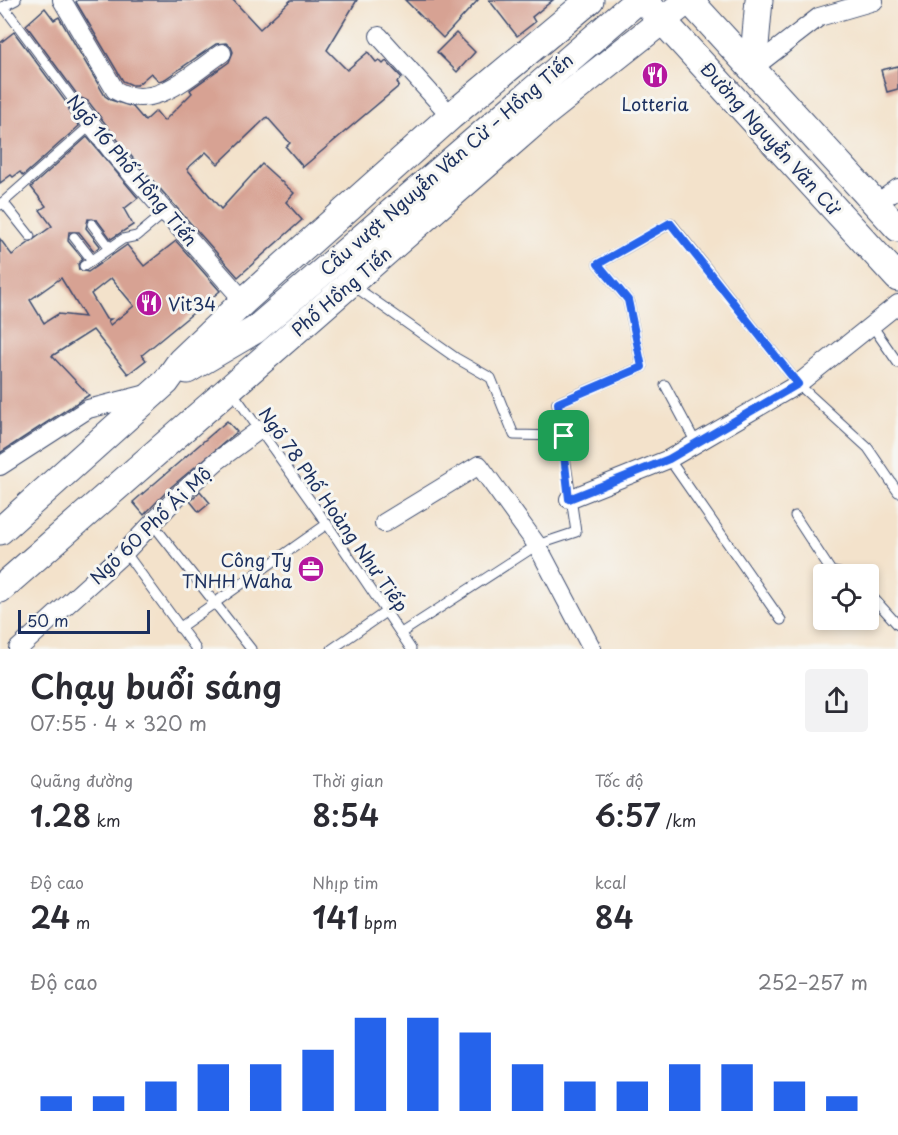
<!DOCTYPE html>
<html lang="vi">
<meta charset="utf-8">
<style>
:root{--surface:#fff;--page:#f2f2f3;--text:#2b2b33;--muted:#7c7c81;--accent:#2563eb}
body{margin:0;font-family:"Playpen Sans",sans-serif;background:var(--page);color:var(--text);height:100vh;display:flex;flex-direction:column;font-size:22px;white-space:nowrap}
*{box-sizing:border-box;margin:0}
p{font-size:20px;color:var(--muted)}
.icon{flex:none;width:33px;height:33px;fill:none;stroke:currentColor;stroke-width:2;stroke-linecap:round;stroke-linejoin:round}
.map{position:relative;height:649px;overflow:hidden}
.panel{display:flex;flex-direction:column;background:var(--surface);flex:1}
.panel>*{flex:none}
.controls{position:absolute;left:813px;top:564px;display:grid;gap:12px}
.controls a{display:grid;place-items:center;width:66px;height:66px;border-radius:6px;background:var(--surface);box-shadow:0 3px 9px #0003;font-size:30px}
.scale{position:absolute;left:18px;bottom:15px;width:132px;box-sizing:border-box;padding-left:6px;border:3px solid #1b2f5e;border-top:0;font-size:16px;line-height:21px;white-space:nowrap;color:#1b2f5e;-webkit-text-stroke:4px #f6f6f2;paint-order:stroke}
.pin{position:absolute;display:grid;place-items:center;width:51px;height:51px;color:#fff;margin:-26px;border-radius:12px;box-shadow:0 3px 9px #0006}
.round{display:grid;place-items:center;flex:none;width:63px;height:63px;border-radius:6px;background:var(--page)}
.summary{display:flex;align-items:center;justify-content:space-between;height:102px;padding:0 30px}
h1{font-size:33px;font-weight:600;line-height:45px}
.figures{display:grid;grid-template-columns:repeat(3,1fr);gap:9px;height:102px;padding:6px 30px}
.figures div{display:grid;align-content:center}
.figures b{font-size:30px;font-weight:600}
.figures small{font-size:16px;font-weight:400}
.figures p{font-size:16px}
.chart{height:168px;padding:12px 30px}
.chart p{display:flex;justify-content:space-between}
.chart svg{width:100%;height:108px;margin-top:6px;stroke:var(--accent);stroke-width:6}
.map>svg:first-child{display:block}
</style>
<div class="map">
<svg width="898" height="649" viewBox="0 0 898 649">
<rect width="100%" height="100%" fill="#f6f6f2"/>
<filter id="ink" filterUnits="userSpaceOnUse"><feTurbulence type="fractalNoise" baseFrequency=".0167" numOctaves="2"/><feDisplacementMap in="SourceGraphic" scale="12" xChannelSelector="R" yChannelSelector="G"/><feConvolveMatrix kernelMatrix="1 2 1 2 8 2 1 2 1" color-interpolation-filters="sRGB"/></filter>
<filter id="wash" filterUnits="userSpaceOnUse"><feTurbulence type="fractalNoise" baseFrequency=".008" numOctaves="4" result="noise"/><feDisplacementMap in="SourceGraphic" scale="24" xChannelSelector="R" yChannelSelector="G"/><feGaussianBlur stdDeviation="1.35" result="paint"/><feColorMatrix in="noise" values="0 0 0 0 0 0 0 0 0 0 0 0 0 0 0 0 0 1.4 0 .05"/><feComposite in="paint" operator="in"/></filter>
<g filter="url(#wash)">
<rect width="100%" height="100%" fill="#f3e2cb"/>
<g id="blocks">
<!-- building -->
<g fill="#d7a293" fill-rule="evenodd">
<path d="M78 0H233L260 29 291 0H357L327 50 347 70 368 52 376 62 379 60 383 64 386 61 402 78 397 82 399 86 303 167 286 147 290 143 267 117 218 164 206 152 187 169 221 209 262 164 294 193 286 202 302 220 238 277 124 148 88 101 79 97 26 25 45 8 54 20 59 17 105 96 111 100 133 107 145 121 156 111 164 121 192 93 190 90 229 62 233 52 231 47 226 43 216 44 165 79 159 81 151 73 137 85H132L123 81 76 2Z"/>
<path d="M405 0H478L443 38Z"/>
<path d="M489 0H553L532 17 535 22 517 36Z"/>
<path d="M14 32 68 105 70 114 79 126 23 176 20 172 13 177 11 175 0 183V43Z"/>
<path d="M456 33 475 52 457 72 437 52Z"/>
<path d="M898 66V89L887 92 881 70Z"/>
<path d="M87 137 138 198 124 209 133 225 111 239 97 220 88 219 86 228 100 246 94 251 79 232H69L68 241 83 259 78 264 79 270 88 272 127 245 144 266 176 241 220 291 142 355 146 360 128 374 93 330 52 356 89 395 0 453V239L12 255 52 226 40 210 46 206 31 187ZM61 278 85 317 58 314 44 323 30 300ZM111 278 134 306 110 325 108 321 111 319H106L91 294Z"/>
<path d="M227 421 237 432 171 487 144 515 133 502Z"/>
<path d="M200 491 210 503 199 512 190 501Z"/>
</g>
</g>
</g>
<g filter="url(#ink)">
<use href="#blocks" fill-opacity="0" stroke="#3b4a6e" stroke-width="1.5"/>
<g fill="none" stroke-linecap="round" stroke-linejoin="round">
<defs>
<g id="lane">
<path d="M4 7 79 108"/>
<path d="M0 8 16 0"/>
<path d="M3 202 30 236"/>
<path d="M0 205 92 124"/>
<path d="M92 224 110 248"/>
<path d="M74 237 92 260"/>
<path d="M84 266 123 239 137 236 167 211"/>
<path d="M351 284 456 358 491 378 514 435 564 436"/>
<path d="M871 324 898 363"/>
<path d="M665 385 696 443"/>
<path d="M231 390 327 524 411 649"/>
<path d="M669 459 781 620"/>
<path d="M795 516 831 571 844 574"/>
<path d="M152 523 251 649"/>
<path d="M125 552 196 649"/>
<path d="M868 592 898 625"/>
<path d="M179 628 327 524"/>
<path d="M401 633 537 545 576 532 557 403 642 367 628 300 598 264 671 223 798 384 868 448 898 492"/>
<path d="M332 649 387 611"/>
</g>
<g id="street">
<path d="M62 0 115 90C154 113 191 74 222 53"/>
<path d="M379 36 451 116"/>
<path d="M753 68 819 17 874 1"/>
<path d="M79 108 115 155 244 301"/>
<path d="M876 204 898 188"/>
<path d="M0 466 88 409 151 393"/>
<path d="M569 499 669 459 798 384 898 304"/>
<path d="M384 523 479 465 537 545 592 649"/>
<path d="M18 649 125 552 179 495 217 461 259 430"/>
</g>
<g id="primary">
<path d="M689 0 898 228"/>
<path d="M650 7 898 278"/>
<path d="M753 68 759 0"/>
<path d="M187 370 255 330 638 0"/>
<path d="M0 531 166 382 181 361 244 301 451 116 590 0"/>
<path d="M0 589 543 115 688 0"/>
</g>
</defs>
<!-- lane casing -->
<use href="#lane" stroke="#3b4a6e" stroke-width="11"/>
<!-- street casing -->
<use href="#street" stroke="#3b4a6e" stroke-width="20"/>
<!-- primary casing -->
<use href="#primary" stroke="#3b4a6e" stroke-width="29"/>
<!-- lane -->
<use href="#lane" stroke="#fff" stroke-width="9"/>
<!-- street -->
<use href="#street" stroke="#fff" stroke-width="18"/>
<!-- primary -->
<use href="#primary" stroke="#fff" stroke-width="27"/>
</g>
</g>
<g fill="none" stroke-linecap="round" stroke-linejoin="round" filter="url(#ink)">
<defs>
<path id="route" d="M670 223 798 384 669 459 569 499 558 403 642 367 628 300 598 264Z"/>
</defs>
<!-- route casing -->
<use href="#route" stroke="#fff" stroke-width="12"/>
<!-- route -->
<use href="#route" stroke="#2563eb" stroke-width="8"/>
</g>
<!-- icons -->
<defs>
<symbol id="restaurant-disc" viewBox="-11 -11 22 22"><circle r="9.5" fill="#b5179e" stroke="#f6f6f2"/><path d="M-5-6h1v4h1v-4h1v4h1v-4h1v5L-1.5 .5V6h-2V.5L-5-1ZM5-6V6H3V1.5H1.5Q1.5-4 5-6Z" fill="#fff"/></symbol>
<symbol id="office-disc" viewBox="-11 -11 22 22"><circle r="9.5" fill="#b5179e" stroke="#f6f6f2"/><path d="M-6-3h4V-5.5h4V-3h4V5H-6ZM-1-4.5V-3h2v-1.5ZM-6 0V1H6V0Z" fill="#fff"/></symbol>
</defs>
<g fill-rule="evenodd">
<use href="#restaurant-disc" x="640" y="60" width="30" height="30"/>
<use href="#restaurant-disc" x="134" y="288" width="30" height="30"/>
<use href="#office-disc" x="296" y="554" width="30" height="30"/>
</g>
<g text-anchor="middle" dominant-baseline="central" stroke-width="6" stroke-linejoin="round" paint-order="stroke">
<!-- poi labels -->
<g font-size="18" fill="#1b2f5e" stroke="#f6f6f2">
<text x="655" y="103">Lotteria</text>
<text x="168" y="303" text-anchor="start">Vit34</text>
<text x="292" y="559" text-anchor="end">Công Ty<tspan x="292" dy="21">TNHH Waha</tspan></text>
</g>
<!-- street labels -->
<g font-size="18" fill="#1b2f5e" stroke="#f6f6f2">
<text transform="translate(771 138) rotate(48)">Đường Nguyễn Văn Cừ</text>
<text transform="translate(446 164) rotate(-41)">Cầu vượt Nguyễn Văn Cừ – Hồng Tiến</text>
<text transform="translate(133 170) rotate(50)">Ngõ 16 Phố Hồng Tiến</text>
<text transform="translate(341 291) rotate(-41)">Phố Hồng Tiến</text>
<text transform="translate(334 509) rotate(55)">Ngõ 78 Phố Hoàng Như Tiếp</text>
<text transform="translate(150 525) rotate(-44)">Ngõ 60 Phố Ái Mộ</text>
</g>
</g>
</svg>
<div class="controls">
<a><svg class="icon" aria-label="locate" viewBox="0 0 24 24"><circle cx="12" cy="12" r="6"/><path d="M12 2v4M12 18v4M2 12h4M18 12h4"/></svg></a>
</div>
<div class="scale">50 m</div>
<div class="pin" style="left:564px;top:436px;background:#1e9e55"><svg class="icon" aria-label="arrive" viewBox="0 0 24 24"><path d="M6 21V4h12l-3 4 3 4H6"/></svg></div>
</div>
<section class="panel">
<div class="summary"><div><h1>Chạy buổi sáng</h1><p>07:55 · 4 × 320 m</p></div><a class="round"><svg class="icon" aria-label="share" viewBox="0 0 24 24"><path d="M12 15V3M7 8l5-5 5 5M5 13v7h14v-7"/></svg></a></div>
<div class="figures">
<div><p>Quãng đường</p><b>1.28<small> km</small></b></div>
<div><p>Thời gian</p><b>8:54</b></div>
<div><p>Tốc độ</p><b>6:57<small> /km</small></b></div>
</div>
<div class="figures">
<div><p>Độ cao</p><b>24<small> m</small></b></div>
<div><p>Nhịp tim</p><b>141<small> bpm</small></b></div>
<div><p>kcal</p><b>84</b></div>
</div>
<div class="chart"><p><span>Độ cao</span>252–257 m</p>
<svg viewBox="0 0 160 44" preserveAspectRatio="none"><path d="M5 44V38M15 44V38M25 44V32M35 44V25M45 44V25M55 44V19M65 44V6M75 44V6M85 44V12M95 44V25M105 44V32M115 44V32M125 44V25M135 44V25M145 44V32M155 44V38"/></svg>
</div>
</section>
